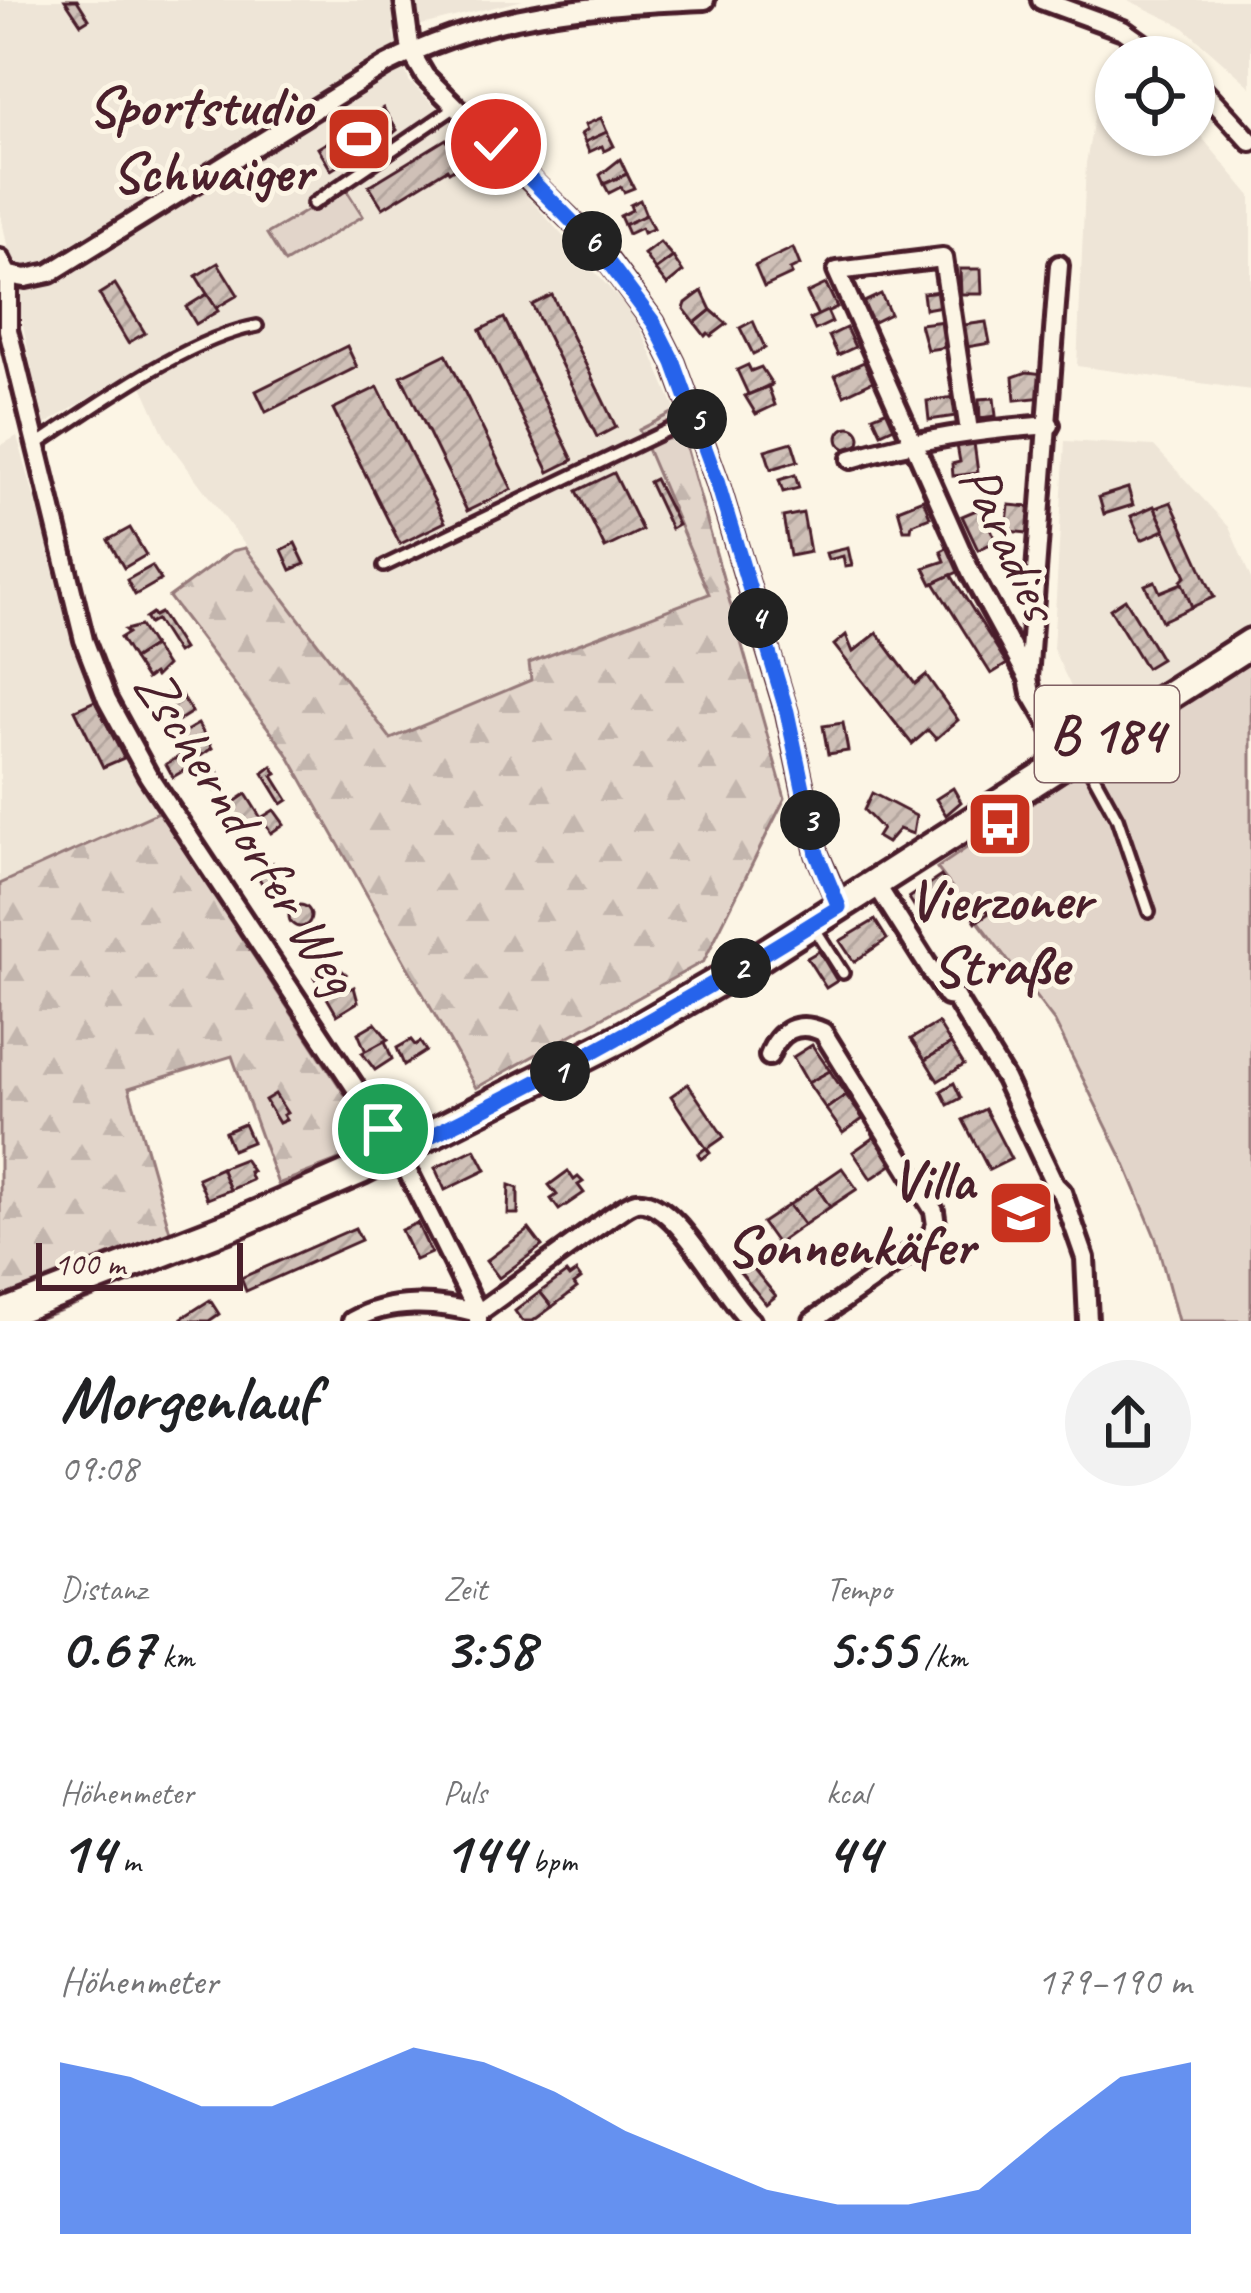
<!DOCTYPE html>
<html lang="de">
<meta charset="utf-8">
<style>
:root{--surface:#fff;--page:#f2f2f2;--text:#202124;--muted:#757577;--accent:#2563eb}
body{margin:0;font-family:Caveat,sans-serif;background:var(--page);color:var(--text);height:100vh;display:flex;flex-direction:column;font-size:45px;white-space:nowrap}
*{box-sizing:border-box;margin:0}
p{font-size:39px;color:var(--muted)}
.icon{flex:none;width:66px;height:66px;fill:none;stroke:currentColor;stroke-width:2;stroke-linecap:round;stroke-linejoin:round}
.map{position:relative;height:1321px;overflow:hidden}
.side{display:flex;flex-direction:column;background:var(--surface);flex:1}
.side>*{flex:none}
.tools{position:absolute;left:1095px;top:36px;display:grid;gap:24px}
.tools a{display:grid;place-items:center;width:120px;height:120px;border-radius:50%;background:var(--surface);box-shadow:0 3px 9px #0004;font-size:60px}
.scale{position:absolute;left:36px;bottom:30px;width:207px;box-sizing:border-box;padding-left:12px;border:6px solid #4a1f2b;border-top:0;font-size:33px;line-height:42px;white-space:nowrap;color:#4a1f2b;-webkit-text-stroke:9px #fcf5e5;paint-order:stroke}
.pin{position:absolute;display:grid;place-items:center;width:102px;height:102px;color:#fff;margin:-51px;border:6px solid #fff;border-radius:50%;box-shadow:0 3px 12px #0007}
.km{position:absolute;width:60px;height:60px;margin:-30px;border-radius:50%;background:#222;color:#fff;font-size:33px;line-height:60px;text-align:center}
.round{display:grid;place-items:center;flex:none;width:126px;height:126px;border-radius:63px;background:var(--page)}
.summary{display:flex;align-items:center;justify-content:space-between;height:204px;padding:0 60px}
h1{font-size:66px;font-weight:700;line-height:90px}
.figures{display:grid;grid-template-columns:repeat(3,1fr);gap:18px;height:204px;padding:12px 60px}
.figures div{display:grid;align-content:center}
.figures b{font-size:60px;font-weight:700}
.figures small{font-size:33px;font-weight:400}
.figures p{font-size:33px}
.chart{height:336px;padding:24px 60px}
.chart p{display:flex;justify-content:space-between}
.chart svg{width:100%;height:216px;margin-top:12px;fill:var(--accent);opacity:.7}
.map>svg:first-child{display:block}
</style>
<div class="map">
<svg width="1251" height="1321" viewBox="0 0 1251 1321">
<defs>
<pattern id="forest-firs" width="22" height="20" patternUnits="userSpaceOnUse" patternTransform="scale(3)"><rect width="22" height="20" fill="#e2d5ca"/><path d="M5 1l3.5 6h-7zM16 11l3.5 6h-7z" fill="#c3b6ae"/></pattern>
<pattern id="building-hatch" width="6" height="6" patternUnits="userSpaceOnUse" patternTransform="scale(3)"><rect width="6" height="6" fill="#cfc0b7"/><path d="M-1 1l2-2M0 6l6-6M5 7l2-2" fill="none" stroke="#b3a59e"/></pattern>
</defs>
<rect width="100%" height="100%" fill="#fcf5e5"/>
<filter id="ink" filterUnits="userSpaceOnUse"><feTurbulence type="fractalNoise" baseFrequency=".00833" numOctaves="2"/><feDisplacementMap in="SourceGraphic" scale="24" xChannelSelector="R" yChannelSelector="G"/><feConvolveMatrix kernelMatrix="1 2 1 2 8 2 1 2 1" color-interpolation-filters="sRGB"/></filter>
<g filter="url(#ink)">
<!-- built -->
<g fill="#eee5d7">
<path d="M0 0H523L393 32 409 81 513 180 636 318 676 411 639 431 709 594 530 662 532 680 390 740 166 439 135 370 43 426 0 210Z"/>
<path d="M1128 0H1251V87L1182 26Z"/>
<path d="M1104 61 1116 69V135H1194V128L1251 196V390L1077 366 1086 163Z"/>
<path d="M17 436 81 660 124 758 159 812 0 884V446Z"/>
<path d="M1065 441 1154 446 1229 527 1251 579V624L1089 725 1053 649Z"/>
</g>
<!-- forest -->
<g fill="url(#forest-firs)" stroke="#967a7a" stroke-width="3">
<path d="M676 411 785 798 704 961 476 1088 287 753 169 597 232 551 245 548 391 739 531 680 529 663 709 594 639 430Z"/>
<path d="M159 812 378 1145 278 1184 232 1056 129 1088 179 1263 34 1321H0V884Z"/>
</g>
<!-- park -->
<g fill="#e2d5ca" stroke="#967a7a" stroke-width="3">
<path d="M345 188 363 216 285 263 267 234Z"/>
<path d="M1251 660V1321H1178L1156 1239 1124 1162 1055 1022 937 868 1222 675Z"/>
</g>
<!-- building -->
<g fill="url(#building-hatch)" stroke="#4a1f2b" stroke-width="3">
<path d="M65 0H77L89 19 81 24Z"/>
<path d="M383 108 397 130 377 147 375 143 331 170 318 148Z"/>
<path d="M601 118 607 132 585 142 581 134 587 130 585 125Z"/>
<path d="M607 132 614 146 604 151 602 146 589 152 585 142Z"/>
<path d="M446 139 456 155 461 152 467 161 449 172 447 169 383 208 369 186Z"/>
<path d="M620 159 627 174 604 184 600 175Z"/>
<path d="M627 174 634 188 624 192 621 187 609 193 604 184Z"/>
<path d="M640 200 646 215 624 225 620 216 632 210 630 205Z"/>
<path d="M646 215 653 229 643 233 641 228 628 234 624 225Z"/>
<path d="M660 242 673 257 655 270 644 254Z"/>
<path d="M793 248 800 265 790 270 792 274 764 287 755 266Z"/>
<path d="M673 257 683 272 667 285 655 270Z"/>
<path d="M218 263 238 295 216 308 196 276Z"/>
<path d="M960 269H981L982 294H961Z"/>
<path d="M115 284 145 333 128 343 99 294Z"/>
<path d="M826 284 837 307 818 316 807 293Z"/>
<path d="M702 291 711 310 695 323 684 309 686 303Z"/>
<path d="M940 291 942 306 925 309 923 293Z"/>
<path d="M207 294 218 311 196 324 186 307Z"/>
<path d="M881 294 890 314 872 323 862 303Z"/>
<path d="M552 295 616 427 597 437 532 305Z"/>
<path d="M711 310 727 324 711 336 708 333 705 336 695 323Z"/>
<path d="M827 311 832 322 815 330 810 319Z"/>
<path d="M504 318 573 460 549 472 480 330Z"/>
<path d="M753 321 765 348 753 354 740 328Z"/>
<path d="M944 321 947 347 927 350 920 324Z"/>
<path d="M986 322 990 343 967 347 964 325Z"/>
<path d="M846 328 855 347 838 355 829 336Z"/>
<path d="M347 346 357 367 266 412 256 391Z"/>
<path d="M446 354 512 489 467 511 401 376Z"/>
<path d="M864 362 873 381 844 395 835 375Z"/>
<path d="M748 365 751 371 761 367 772 384 745 396 748 394 737 370Z"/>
<path d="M1027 372 1044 374 1045 397 1015 400 1013 377Z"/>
<path d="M772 385 768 386 775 405 756 414 745 396Z"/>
<path d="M378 387 445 522 400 544 333 409Z"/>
<path d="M954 397 956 416 929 420 927 401Z"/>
<path d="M994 398 996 416 980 418 979 399Z"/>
<path d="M890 409 898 425 881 433 873 416Z"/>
<circle cx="849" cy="438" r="11"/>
<path d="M792 442 798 461 771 469 765 450Z"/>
<path d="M974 443 978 473 953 476 952 464 960 462 957 445Z"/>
<path d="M614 473 642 530 605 548 577 491Z"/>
<path d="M795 475 799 488 783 492 779 480Z"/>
<path d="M655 479 678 525 671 529 649 482Z"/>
<path d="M1128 488 1133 505 1104 514 1099 497Z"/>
<path d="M923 499 930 517 912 524 911 530H904L898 509Z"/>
<path d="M1171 502 1214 597 1192 607 1181 581 1186 576 1155 508Z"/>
<path d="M1009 505 1031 507 1029 533 1006 531Z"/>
<path d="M1154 506 1165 530 1141 540 1131 516Z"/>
<path d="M981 508 996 541 978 550 962 516Z"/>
<path d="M803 513 810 552 790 556 783 517Z"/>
<path d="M130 528 146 555 124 568 108 540Z"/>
<path d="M295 543 305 564 291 570 282 550Z"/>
<path d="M951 546 962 570 932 584 924 568 945 561 941 551Z"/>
<path d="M848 548 852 566 845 567 843 556 828 560 826 553Z"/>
<path d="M152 566 161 580 135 595 127 580Z"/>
<path d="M951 575 1007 664 991 674 934 583Z"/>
<path d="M1155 581 1160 592 1182 583 1192 607 1162 621 1145 585Z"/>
<path d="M1125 599 1161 659 1146 668 1110 609Z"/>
<path d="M152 613 154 616 160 613 183 649 177 653 156 620 149 624 145 618Z"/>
<path d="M140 626 153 646 133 659 120 638 128 633 125 630Z"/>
<path d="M877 633 915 684 926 675 958 720 936 739 928 730 912 744 834 645 846 635 853 652Z"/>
<path d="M153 646 166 666 155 677 153 674 146 679 133 659Z"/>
<path d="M169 692 174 700 181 695 192 712 173 724 158 699Z"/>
<path d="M95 701 124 758 103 767 75 710Z"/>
<path d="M843 723 848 751 828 754 823 726Z"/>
<path d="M198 724 212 748 196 759 181 734Z"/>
<path d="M180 756 188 768 173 777 166 764Z"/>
<path d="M212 763 226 785 215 791 202 770Z"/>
<path d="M272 766 277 774 273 776 288 800 282 804 263 773Z"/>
<path d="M953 788 961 802 946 815 936 799Z"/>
<path d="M872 793 916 816 913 834 899 829 887 843 877 837 882 829 864 810Z"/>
<path d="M246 794 261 818 242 830 227 807Z"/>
<path d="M274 810 284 824 271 833 261 818Z"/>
<path d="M273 863 285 881 268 893 257 875Z"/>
<path d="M941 876 954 895 921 917 909 898Z"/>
<path d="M970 899 975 906 979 904 989 913 976 922 964 904Z"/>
<circle cx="300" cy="916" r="11"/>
<path d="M875 920 887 939 854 962 840 941Z"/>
<path d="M819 951 837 981 826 988 807 958Z"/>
<path d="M334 964 346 974 342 977 346 983 326 996 314 977Z"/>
<path d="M346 983 350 989 354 987 358 1002 337 1015 326 996Z"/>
<path d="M375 1023 388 1039 366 1052 358 1033Z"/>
<path d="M938 1023 951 1044 925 1060 911 1039Z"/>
<path d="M411 1040 415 1045 420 1042 426 1051 404 1065 397 1048Z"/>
<path d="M385 1041 392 1059 375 1070 362 1053Z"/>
<path d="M951 1044 964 1065 938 1081 925 1060Z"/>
<path d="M812 1045 830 1071 808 1083 793 1057Z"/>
<path d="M830 1071 846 1095 826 1109 808 1083Z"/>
<path d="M954 1083 961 1098 948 1105 941 1091Z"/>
<path d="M688 1084 724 1137 707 1149 710 1153 701 1159 698 1154 706 1148 671 1096Z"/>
<path d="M275 1094 287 1113 283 1115 286 1120 279 1123 265 1100Z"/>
<path d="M846 1095 863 1119 843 1133 826 1109Z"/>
<path d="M985 1109 1011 1159 989 1170 963 1120Z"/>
<path d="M244 1124 252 1142 232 1150 225 1132Z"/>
<path d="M874 1137 893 1164 871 1179 853 1152Z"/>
<path d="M475 1149 486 1170 445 1190 435 1168Z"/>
<path d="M244 1159 252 1171 249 1172 252 1180 230 1190 221 1168Z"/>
<path d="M221 1168 230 1190 207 1199 198 1178Z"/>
<path d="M842 1168 857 1189 830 1207 816 1186Z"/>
<path d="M568 1171 574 1180 578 1177 583 1182 578 1185 584 1193 559 1210 551 1199 557 1195 549 1185Z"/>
<path d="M509 1185 518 1188V1214H508Z"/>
<path d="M816 1186 830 1207 804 1225 789 1205Z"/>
<path d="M1029 1188 1043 1221 1025 1229V1235L1016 1239 1001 1216 999 1200 1008 1196V1191L1015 1193Z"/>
<path d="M789 1205 804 1225 777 1244 762 1223Z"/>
<path d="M417 1223 431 1253 415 1260 401 1230Z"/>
<path d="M355 1228 361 1240 246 1291 241 1278Z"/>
<path d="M529 1229 542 1246 499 1278 486 1261Z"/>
<path d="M744 1257 776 1296 766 1304 734 1265Z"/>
<path d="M576 1272 581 1279 574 1284 577 1288 552 1307 540 1292 566 1273 569 1277Z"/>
<path d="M540 1292 552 1307 533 1321H522L515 1311Z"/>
<path d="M210 1300 219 1314 209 1321H184L182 1318Z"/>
</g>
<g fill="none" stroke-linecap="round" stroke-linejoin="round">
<defs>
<g id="lane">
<path d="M313 204 454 108"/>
<path d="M36 445C96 406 188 338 257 326"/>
<path d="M384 566 693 418"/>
<path d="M1083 756 1117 818 1149 912"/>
<path d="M815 929 843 973"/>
</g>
<g id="street">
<path d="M404 0 411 52 425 76 597 246 654 323 674 363 717 481 787 713 817 854 840 907"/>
<path d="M1041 0 1123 30 1161 57"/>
<path d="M1194 80 1251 142"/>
<path d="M0 259 8 275V330L17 366 84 640 107 700 148 775 398 1152 478 1313"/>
<path d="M1059 265 1028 678 1031 693 1069 758"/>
<path d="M8 275 26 278 50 273 386 65C491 11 590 5 705 0"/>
<path d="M969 431 943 258 837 271 972 575 1028 678"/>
<path d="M851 459C917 439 980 430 1050 425"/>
<path d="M876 884 947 996 955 997 1005 1079 1055 1185 1062 1192 1085 1258 1088 1321"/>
<path d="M769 1056C779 1030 798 1020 823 1032L934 1211 936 1225 929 1240 813 1321"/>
<path d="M478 1320V1313L612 1216C620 1211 628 1204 636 1202 676 1196 723 1297 751 1321"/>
<path d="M352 1321C389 1299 437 1302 478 1313"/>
</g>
<path id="primary" d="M0 1315 238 1223 362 1169 623 1037 752 962 1251 643"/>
</defs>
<!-- lane casing -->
<use href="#lane" stroke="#4a1f2b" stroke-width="18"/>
<!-- street casing -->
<use href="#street" stroke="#4a1f2b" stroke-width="26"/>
<!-- primary casing -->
<use href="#primary" stroke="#4a1f2b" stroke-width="36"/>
<!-- lane -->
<use href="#lane" stroke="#fcf5e5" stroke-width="9"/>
<!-- street -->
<use href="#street" stroke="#fcf5e5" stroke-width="16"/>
<!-- primary -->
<use href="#primary" stroke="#fcf5e5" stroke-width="27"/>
</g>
</g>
<g fill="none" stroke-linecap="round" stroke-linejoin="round" filter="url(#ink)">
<defs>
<path id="route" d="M383 1129 398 1152C550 1078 696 997 839 907L817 854 787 712 717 481 674 363 654 323 597 247 496 144"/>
</defs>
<!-- route casing -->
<use href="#route" stroke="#fff" stroke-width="24"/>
<!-- route -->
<use href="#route" stroke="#2563eb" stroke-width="15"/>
</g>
<!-- icons -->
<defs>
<symbol id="stadium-square" viewBox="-11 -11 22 22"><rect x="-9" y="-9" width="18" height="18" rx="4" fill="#c8321e" stroke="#fcf5e5"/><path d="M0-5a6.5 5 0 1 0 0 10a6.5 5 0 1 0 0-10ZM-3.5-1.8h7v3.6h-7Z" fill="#fff"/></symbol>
<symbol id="bus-square" viewBox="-11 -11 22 22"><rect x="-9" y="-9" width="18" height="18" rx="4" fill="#c8321e" stroke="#fcf5e5"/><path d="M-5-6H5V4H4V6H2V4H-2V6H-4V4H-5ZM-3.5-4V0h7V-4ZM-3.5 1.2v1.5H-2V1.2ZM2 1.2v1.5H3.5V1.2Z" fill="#fff"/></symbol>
<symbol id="school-square" viewBox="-11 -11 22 22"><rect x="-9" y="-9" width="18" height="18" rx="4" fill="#c8321e" stroke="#fcf5e5"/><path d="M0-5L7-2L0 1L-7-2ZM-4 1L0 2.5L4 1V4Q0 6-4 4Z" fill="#fff"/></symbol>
</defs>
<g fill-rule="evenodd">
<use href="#stadium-square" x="321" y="101" width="76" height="76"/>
<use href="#bus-square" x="962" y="786" width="76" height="76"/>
<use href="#school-square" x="983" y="1175" width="76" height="76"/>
</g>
<g text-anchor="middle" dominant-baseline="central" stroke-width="10" stroke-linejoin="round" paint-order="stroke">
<!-- shield labels -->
<rect fill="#fcf5e5" stroke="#7f5f63" stroke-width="3" x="1035" y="686" width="144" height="96" rx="9"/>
<g font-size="54" font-weight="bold" fill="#4a1f2b">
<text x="1107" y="734">B 184</text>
</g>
<!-- poi labels -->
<g font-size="57" font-weight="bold" fill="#4a1f2b" stroke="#fcf5e5" text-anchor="end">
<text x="312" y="106">Sportstudio<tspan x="312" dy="66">Schwaiger</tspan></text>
<text x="1000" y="900" text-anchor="middle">Vierzoner<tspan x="1000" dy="66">Straße</tspan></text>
<text x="974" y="1180">Villa<tspan x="974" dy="66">Sonnenkäfer</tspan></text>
</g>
<!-- street labels -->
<g font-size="57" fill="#4a1f2b" stroke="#fcf5e5">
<text transform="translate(1010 542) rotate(65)">Paradies</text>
<text transform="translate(247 831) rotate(58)">Zscherndorfer Weg</text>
</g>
</g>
</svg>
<div class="tools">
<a><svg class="icon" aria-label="locate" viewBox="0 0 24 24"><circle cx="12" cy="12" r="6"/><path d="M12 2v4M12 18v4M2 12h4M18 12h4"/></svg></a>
</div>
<div class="scale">100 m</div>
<div class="pin" style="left:383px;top:1129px;background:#1e9e55"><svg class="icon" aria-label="arrive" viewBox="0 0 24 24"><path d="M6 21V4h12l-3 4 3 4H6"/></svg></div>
<div class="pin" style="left:496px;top:144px;background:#d93025"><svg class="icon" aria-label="check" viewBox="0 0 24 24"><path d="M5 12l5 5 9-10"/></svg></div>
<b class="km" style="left:560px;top:1071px">1</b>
<b class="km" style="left:741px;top:968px">2</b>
<b class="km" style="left:810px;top:820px">3</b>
<b class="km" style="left:758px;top:618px">4</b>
<b class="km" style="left:697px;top:419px">5</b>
<b class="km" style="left:592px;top:241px">6</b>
</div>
<section class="side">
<div class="summary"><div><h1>Morgenlauf</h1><p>09:08</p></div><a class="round"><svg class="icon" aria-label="share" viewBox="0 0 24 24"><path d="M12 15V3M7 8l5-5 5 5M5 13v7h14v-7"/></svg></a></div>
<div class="figures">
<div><p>Distanz</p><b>0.67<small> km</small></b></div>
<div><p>Zeit</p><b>3:58</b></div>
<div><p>Tempo</p><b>5:55<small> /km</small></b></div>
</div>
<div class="figures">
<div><p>Höhenmeter</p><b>14<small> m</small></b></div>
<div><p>Puls</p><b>144<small> bpm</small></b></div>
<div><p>kcal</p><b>44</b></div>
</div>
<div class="chart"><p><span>Höhenmeter</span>179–190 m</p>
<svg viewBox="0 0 160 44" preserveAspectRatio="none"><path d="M0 44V9L10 12L20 18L30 18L40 12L50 6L60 9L70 15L80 23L90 29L100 35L110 38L120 38L130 35L140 23L150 12L160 9V44z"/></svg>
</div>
</section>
